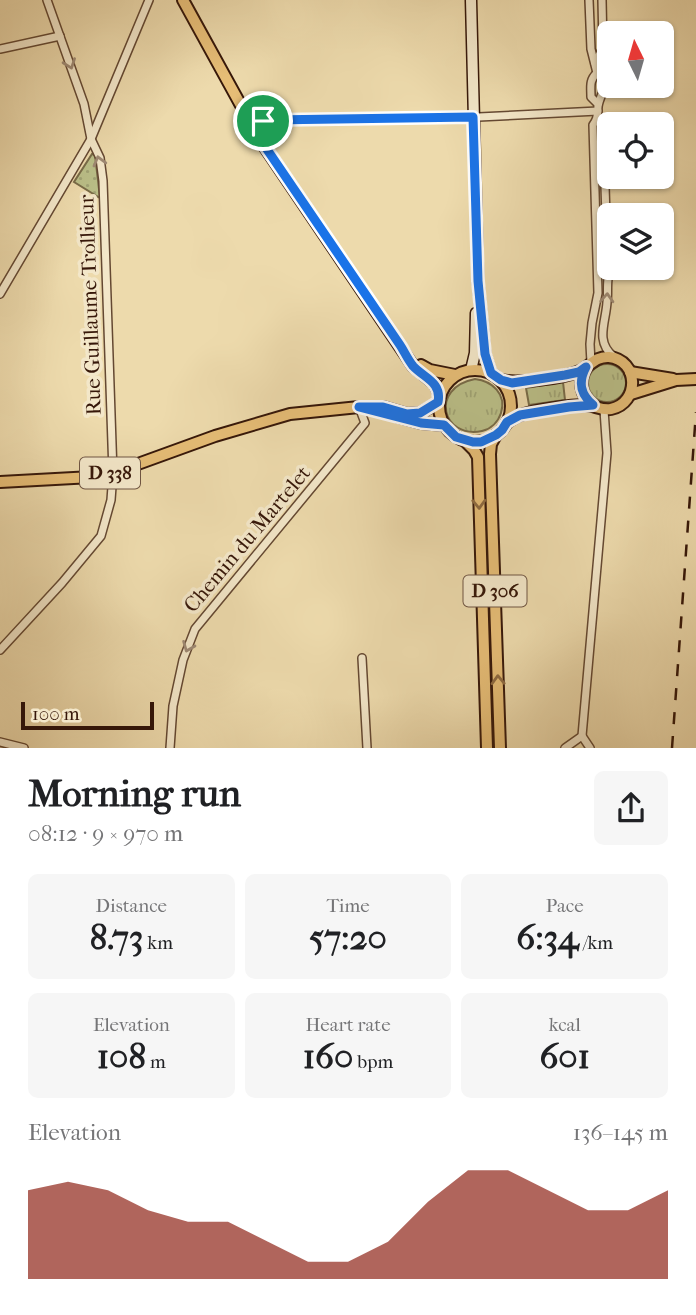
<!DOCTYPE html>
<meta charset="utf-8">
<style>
:root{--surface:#fff;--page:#f6f6f6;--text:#202124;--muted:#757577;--accent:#8f2418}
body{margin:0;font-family:"IM FELL French Canon",serif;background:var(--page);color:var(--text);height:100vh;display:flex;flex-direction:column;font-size:26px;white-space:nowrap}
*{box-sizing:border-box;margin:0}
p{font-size:23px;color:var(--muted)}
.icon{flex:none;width:38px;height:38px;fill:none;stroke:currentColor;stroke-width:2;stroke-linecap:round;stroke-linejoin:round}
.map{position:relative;height:748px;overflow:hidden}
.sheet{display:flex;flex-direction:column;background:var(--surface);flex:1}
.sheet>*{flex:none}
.needle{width:46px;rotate:355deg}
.controls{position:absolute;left:597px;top:21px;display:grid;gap:14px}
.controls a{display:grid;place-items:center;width:77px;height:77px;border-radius:10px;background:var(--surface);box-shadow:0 2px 5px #0004;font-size:35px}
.scale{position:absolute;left:21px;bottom:18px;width:133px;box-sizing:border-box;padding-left:7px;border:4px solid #361709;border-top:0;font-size:19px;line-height:24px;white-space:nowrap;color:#361709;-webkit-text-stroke:5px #f3e7c9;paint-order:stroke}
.pin{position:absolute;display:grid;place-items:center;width:60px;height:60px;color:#fff;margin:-30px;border:4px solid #fff;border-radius:50%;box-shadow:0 2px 7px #0007}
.round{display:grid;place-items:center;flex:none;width:74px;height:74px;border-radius:10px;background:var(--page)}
.summary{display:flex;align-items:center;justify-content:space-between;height:119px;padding:0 28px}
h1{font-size:38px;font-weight:700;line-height:52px}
.figures{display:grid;grid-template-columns:repeat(3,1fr);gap:10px;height:119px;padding:7px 28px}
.figures div{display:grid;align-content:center;border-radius:10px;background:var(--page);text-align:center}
.figures b{font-size:35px;font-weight:700}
.figures small{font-size:19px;font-weight:400}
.figures p{font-size:19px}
.chart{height:196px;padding:14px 28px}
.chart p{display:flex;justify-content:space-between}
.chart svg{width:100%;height:126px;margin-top:7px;fill:var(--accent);opacity:.7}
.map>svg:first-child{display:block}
</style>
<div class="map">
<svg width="696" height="748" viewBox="0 0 696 748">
<defs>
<pattern id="grass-tufts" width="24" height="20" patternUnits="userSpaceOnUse" patternTransform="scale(1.75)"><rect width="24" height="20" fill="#babf88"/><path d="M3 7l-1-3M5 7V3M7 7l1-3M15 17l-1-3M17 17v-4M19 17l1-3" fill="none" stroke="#a0a374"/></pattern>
<pattern id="park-dots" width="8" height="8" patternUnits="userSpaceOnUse" patternTransform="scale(1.75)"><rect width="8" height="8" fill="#babf88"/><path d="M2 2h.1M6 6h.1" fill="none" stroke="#a0a374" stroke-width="1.8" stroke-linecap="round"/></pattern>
</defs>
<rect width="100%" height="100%" fill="#eddaac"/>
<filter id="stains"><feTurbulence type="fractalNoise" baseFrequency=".00286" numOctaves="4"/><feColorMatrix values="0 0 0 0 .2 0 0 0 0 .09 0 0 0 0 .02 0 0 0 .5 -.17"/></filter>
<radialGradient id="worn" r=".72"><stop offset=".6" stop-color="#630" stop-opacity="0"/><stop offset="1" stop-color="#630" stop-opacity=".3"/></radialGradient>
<!-- grass -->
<g fill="url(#grass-tufts)" stroke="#786b48" stroke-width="2">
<circle cx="607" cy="383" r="19"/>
<path d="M475 379C492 381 507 394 501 413 498 422 491 429 482 431 442 439 429 388 475 379Z"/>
<path d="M563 382 565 400 529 405 526 388Z"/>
<path d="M485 458 496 748H491L483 459Z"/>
</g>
<!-- park -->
<path fill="url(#park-dots)" stroke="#786b48" stroke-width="2" d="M92 154 95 155 100 198 74 182Z"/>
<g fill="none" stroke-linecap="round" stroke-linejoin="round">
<defs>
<g id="street">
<path d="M589 0 591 49 597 73C611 86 599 95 598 107 597 116 598 118 593 125L598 293 592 323 590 344 591 363"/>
<path d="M0 49 60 36"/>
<path d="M595 63 603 48 602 0"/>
<path d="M597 73C589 80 591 87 591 97L598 104"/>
<path d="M598 118 603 124 608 279C607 287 608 295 607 302 606 322 595 341 613 356"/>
<path d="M251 125 270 120 458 118 598 111"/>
<path d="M0 294 91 139 149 0"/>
<path d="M0 650 62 583 101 536 111 500 113 473 103 181 100 158 91 139 84 104 47 0"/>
<path d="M362 658 367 748"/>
<path d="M582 736 590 748"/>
<path d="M0 742 24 748"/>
<path d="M170 748 173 706 183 660 195 629 365 423 359 407"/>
<path d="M565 748 582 736 607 453 604 410"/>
</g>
<g id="secondary">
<path d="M471 0 478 281 485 354 491 373"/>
<path d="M471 370 475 353 476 313"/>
</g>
<g id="primary">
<path d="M183 0 260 140 413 366 435 384 440 396"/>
<path d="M421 365 430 370 455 375"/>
<path d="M586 368C578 382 580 395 593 405"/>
<circle cx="475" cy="406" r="36"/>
<path d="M630 372 673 379"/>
<path d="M501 380C518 384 564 378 580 371 590 366 596 356 609 357 639 360 640 403 611 409 602 411 594 405 585 405 571 405 534 410 521 415 516 416 512 420 507 422"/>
<path d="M631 394 676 380 696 379"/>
<path d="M399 417 421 423 444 425"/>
<path d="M496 435 491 444 490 454 500 748"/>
<path d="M465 441 474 450 478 457 487 748"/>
<path d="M0 482 92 477 113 473 215 436 290 414 359 407H383L407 414 420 413 438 403"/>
</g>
</defs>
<!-- street casing -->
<use href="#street" stroke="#644832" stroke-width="10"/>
<!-- secondary casing -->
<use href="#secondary" stroke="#361709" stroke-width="13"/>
<!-- primary casing -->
<use href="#primary" stroke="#361709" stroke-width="14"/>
<!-- street -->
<use href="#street" stroke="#f3e7c9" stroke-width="7"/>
<!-- secondary -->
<use href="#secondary" stroke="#f3e7c9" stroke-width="10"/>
<!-- primary -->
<use href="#primary" stroke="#e6bd76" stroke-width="10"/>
<!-- rail -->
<path stroke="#361709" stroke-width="2.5" stroke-dasharray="12 12" stroke-linecap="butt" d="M672 748 696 412"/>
</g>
<!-- one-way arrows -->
<defs><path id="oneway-chevron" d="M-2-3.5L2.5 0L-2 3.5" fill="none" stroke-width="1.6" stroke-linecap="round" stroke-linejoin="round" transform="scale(1.75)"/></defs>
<g stroke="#9e8973">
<use href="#oneway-chevron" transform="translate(70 64) rotate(70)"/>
<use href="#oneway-chevron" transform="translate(99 161) rotate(-105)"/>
<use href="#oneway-chevron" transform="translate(607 298) rotate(-87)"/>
<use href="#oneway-chevron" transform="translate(188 647) rotate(112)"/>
</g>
<g stroke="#8e6a40">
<use href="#oneway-chevron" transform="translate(479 504) rotate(88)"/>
<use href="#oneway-chevron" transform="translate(498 680) rotate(-92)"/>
</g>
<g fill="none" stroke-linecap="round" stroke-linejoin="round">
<defs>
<path id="route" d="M473 117 478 281 485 354 491 373 501 380 512 383 565 375 579 372 586 367C578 382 580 394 593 405L569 407 520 415 507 422 502 430 496 435 481 442H473L456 437 444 425 421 423 359 407H383L407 414 420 413 438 402C442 382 424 378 413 366 408 360 404 351 400 345L264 145 251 125 270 120Z"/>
</defs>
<!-- route casing -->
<use href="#route" stroke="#fff" stroke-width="14"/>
<!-- route -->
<use href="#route" stroke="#1a73e8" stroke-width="9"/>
</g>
<g text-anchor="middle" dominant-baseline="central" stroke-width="7" stroke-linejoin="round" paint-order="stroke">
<!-- shield labels -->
<g fill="#f3e7c9" stroke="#6f5543" stroke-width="2">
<rect x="80" y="457.5" width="60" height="31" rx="5"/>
<rect x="463.5" y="575.5" width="63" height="31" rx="5"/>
</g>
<g font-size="19" font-weight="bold" fill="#361709">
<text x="110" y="473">D 338</text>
<text x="495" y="591">D 306</text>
</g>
<!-- street labels -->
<g font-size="21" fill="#361709" stroke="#f3e7c9">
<text transform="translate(90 305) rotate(-92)">Rue Guillaume Trollieur</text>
<text transform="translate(247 539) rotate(-50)">Chemin du Martelet</text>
</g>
</g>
<rect width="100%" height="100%" filter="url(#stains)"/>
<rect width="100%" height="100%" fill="url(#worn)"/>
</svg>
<div class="controls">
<a><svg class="needle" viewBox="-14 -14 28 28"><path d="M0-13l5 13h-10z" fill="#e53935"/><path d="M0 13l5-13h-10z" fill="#757577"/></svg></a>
<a><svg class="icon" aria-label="locate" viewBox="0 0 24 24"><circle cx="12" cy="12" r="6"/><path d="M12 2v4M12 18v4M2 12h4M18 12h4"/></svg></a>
<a><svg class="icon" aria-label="layers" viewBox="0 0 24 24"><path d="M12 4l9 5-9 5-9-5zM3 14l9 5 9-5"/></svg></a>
</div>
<div class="scale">100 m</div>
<div class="pin" style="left:263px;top:121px;background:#1e9e55"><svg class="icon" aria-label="arrive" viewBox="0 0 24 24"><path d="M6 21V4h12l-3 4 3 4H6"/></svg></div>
</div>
<section class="sheet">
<div class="summary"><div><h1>Morning run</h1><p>08:12 · 9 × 970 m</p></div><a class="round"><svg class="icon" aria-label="share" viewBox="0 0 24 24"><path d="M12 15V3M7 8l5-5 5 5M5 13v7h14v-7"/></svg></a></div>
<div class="figures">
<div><p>Distance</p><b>8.73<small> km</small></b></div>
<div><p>Time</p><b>57:20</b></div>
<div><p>Pace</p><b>6:34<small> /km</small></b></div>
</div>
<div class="figures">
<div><p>Elevation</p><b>108<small> m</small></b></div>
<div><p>Heart rate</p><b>160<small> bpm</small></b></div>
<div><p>kcal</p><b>601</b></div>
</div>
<div class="chart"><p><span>Elevation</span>136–145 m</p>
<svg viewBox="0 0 160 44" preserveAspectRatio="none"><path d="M0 44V13L10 10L20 13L30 20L40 24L50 24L60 31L70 38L80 38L90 31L100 17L110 6L120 6L130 13L140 20L150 20L160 13V44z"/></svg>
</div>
</section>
